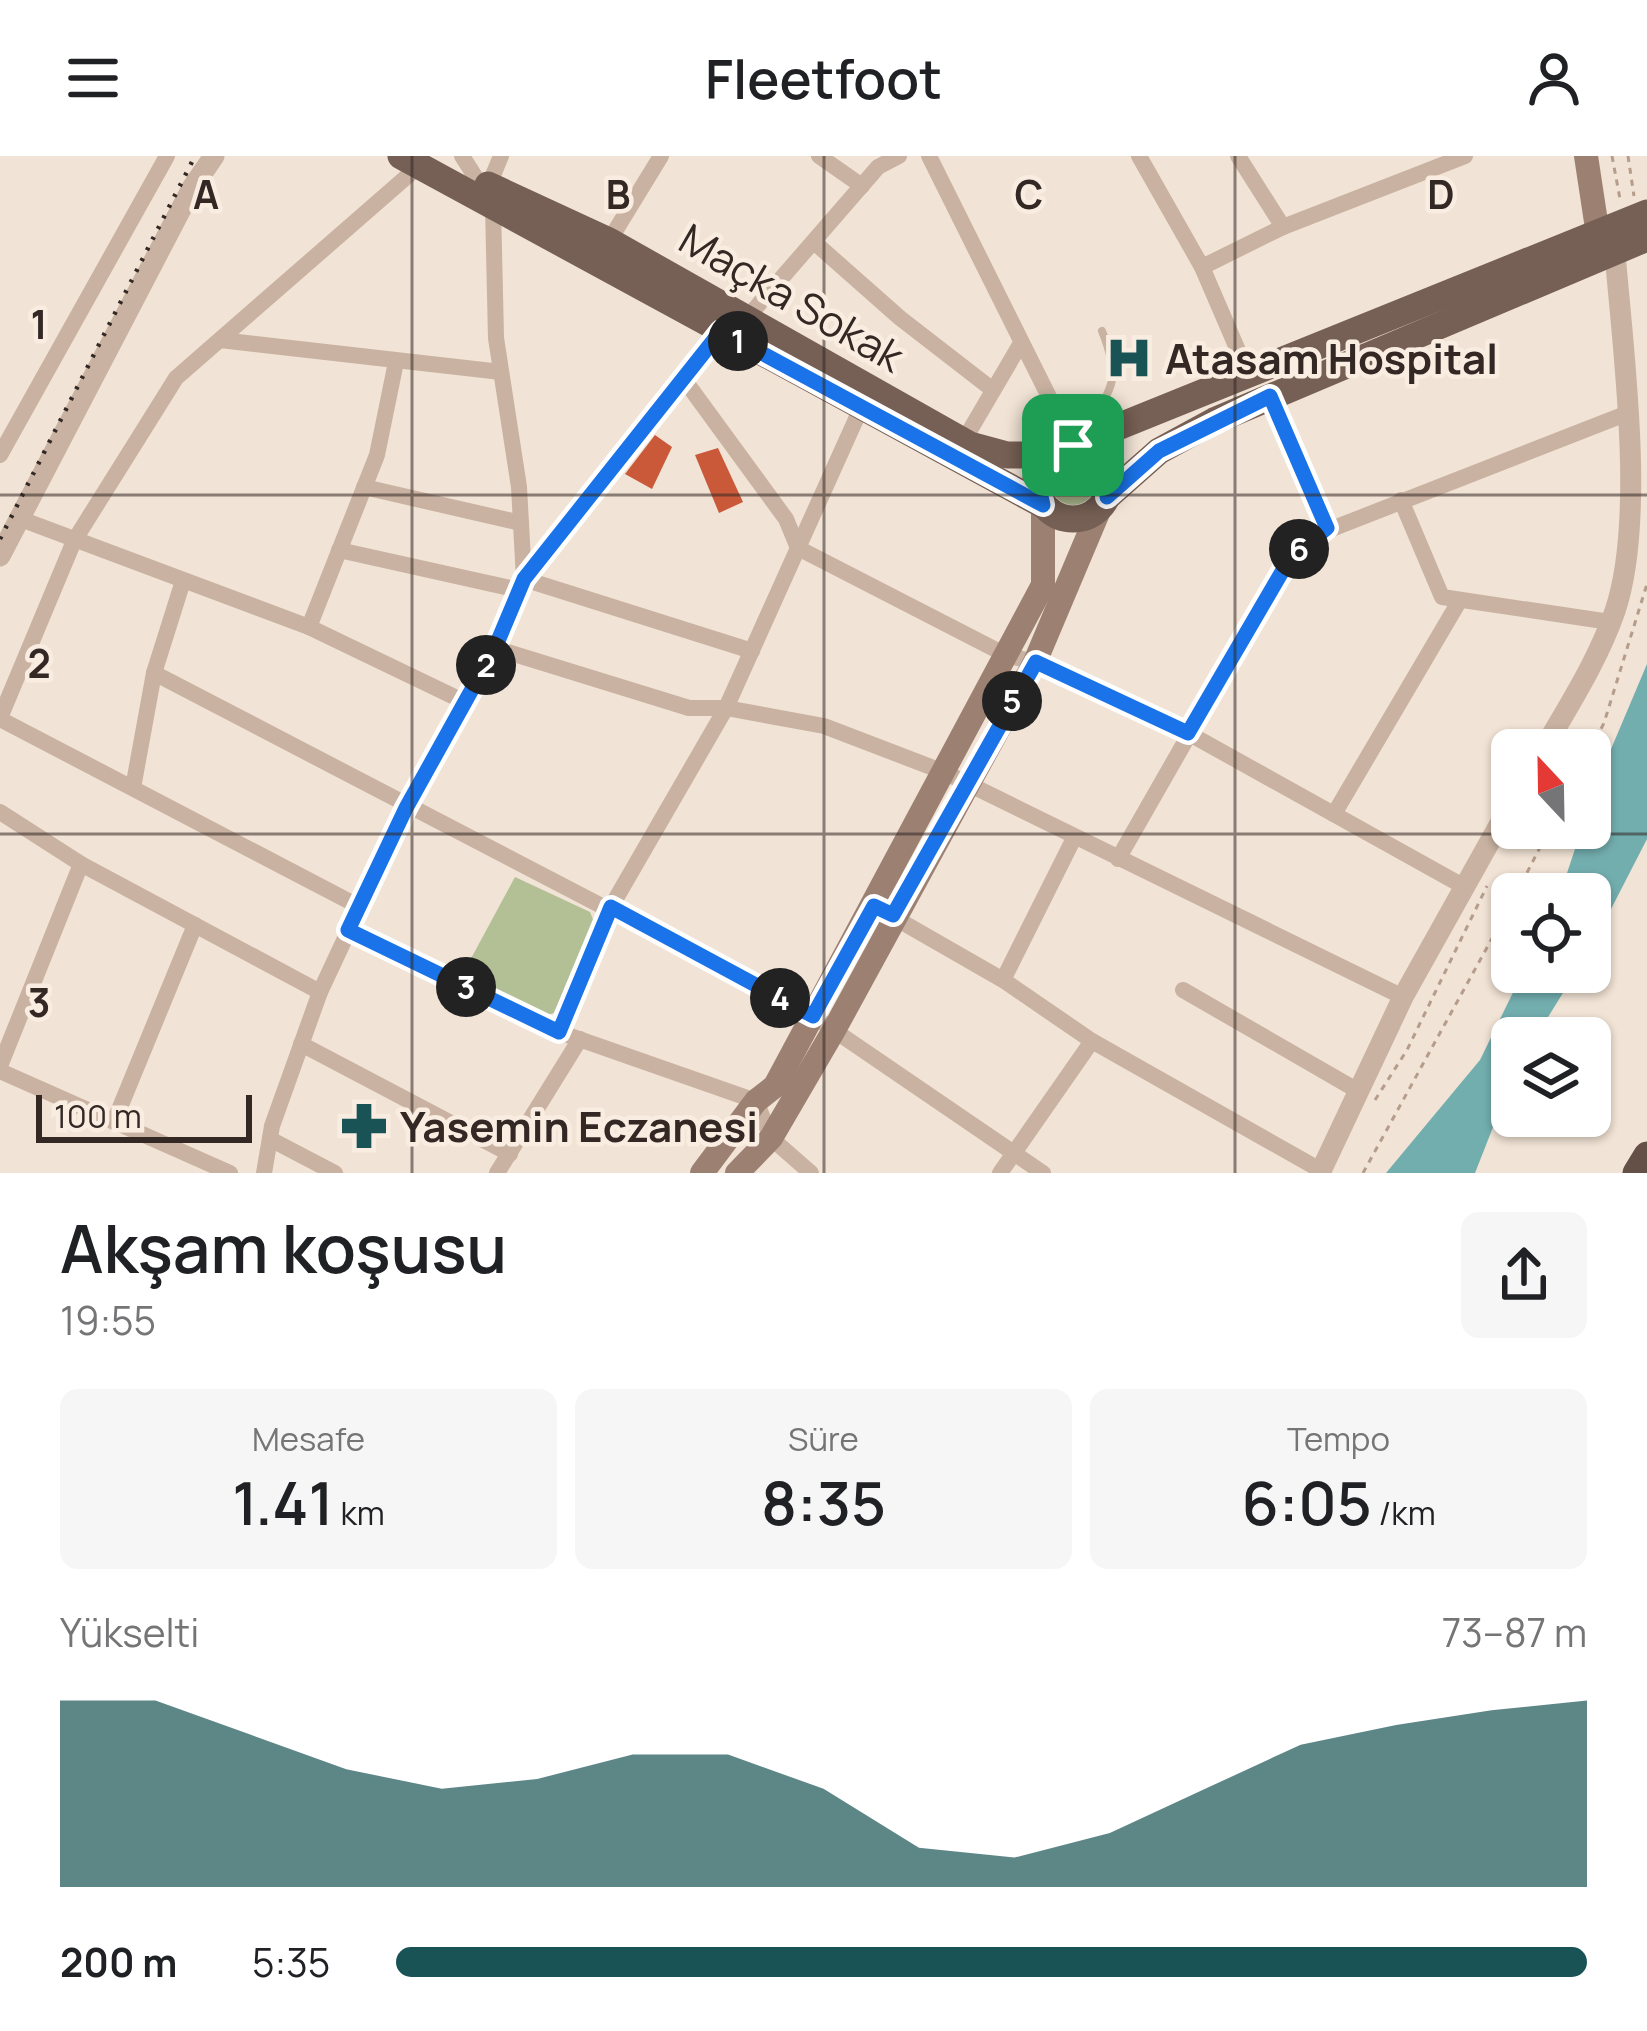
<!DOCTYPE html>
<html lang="tr">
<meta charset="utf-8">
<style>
:root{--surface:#fff;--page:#f6f6f6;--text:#202124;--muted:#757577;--accent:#195355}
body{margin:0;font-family:Manrope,sans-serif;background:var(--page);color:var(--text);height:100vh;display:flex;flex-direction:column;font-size:45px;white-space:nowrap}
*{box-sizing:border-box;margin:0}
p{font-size:39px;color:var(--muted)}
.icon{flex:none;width:66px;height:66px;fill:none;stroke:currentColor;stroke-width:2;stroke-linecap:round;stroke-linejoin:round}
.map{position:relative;height:1017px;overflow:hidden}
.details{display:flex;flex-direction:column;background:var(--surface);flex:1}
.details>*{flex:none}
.needle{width:78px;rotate:338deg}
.fabs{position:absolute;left:1491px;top:573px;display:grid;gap:24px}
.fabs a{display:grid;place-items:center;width:120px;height:120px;border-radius:18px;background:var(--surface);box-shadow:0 3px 9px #0004;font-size:60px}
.scale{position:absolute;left:36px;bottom:30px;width:216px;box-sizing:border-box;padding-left:12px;border:6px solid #332824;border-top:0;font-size:33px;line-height:42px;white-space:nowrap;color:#332824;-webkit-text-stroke:9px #f9ede1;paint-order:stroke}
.pin{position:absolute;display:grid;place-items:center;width:102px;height:102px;color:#fff;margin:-51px;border-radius:24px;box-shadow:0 6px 18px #0006}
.km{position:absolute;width:60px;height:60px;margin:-30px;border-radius:50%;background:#222;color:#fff;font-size:33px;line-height:60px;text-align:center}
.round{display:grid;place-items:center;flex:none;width:126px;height:126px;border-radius:18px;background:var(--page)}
.headline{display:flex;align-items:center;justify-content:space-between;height:204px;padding:0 60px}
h1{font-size:66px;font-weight:600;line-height:90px}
.metrics{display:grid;grid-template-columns:repeat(3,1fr);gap:18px;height:204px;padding:12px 60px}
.metrics div{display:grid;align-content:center;border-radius:18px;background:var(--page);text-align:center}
.metrics b{font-size:60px;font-weight:600}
.metrics small{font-size:33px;font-weight:400}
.metrics p{font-size:33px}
.chart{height:336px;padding:24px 60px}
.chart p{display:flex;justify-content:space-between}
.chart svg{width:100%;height:216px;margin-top:12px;fill:var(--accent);opacity:.7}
ul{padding:0 60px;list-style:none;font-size:39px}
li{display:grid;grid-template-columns:192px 144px 1fr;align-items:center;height:90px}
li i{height:30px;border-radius:15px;background:var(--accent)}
header{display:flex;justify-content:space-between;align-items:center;height:156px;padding:0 60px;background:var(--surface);font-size:54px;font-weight:600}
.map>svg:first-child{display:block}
</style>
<header><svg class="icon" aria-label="menu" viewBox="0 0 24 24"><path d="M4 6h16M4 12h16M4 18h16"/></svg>Fleetfoot<svg class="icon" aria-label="person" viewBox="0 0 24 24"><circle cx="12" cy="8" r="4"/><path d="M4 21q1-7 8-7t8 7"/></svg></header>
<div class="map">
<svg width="1647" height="1017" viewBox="0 0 1647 1017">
<rect width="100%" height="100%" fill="#f1e3d5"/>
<!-- green -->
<g fill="#b3c095">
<circle cx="1073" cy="327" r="22"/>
<path d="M515 721 590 756 594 766 554 857 540 861 461 821Z"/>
</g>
<!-- water -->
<g fill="#73aeaf">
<path d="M1647 508V683L1590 794V738H1560L1582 672H1590L1595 631Z"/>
<path d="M1523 816H1576L1535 882H1512V923L1475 1017H1386L1480 904Z"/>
</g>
<!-- building -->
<g fill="#ca593a">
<path d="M655 279 672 291 652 333 625 318Z"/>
<path d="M718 292 743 346 719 357 695 299Z"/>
</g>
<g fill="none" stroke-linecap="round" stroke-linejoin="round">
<!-- path -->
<g stroke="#b59c8b" stroke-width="3" stroke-dasharray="6 6" stroke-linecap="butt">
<path d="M1612 0 1620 43"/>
<path d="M1628 0 1634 40"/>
<path d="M1590 594 1604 567 1647 428"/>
<path d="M1516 738 1550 672"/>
<path d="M1375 944 1407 894 1487 730"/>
<path d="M1363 1017 1512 746"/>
</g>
<!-- service -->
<path stroke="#c9b2a1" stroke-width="8" d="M1081 277C1111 234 1123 227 1102 175"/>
<!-- minor -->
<g stroke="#c9b2a1" stroke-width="16">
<path d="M462 0 476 22"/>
<path d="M819 0 862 30"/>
<path d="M929 0 1073 289"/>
<path d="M1139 0 1202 111 1249 220"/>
<path d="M1238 0 1283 71"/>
<path d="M489 29 501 0"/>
<path d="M609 85 661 0"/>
<path d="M814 86 900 162 993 234"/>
<path d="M1202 111 1283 71 1465 0"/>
<path d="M746 163 878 11 899 0"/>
<path d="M220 184 501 216"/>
<path d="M683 222 786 363 798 392 1006 499 1035 506 1188 577 1463 730"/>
<path d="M1270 240 1327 372"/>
<path d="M963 286 1021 187"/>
<path d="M0 299 167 0"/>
<path d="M364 331 521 367"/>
<path d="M1401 344 1442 441 1610 466"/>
<path d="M18 362 309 471 465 546"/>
<path d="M339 394 519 434"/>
<path d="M524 423 721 175"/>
<path d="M524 423 752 495"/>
<path d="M309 471 377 299 396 206"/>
<path d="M495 492 689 552H726L824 570 944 616 1403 841"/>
<path d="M154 517 813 860 1043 1017"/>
<path d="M0 562 74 385 176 222 419 10"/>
<path d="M0 563 360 751"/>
<path d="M133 632 154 517 183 425"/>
<path d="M0 656 81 708 320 836"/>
<path d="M1334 658 1460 444"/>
<path d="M1118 703 1290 402 1311 381 1628 257"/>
<path d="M874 750 1003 824 1092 885 1322 1015"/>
<path d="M348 774 559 876 756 945 771 982 811 1017"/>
<path d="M1003 824 1074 682"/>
<path d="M1183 834 1360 936"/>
<path d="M559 876 611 751 726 552 861 252"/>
<path d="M301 888 510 998"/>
<path d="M0 910 81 708"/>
<path d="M0 915 230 1017"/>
<path d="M114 966 195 769"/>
<path d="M270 983 335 1017"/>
<path d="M264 1017 272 970 320 836 406 652 495 492 524 423 519 331 496 182 493 50"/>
<path d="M497 1017 580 883"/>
<path d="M1000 1017 1092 885"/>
</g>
<!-- tertiary -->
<g stroke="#c9b2a1" stroke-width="21">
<path d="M0 400 192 32 214 0"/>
<path d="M1543 594C1569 549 1598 504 1615 455 1646 363 1623 195 1615 97"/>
<path d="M1320 1017 1403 841 1512 646"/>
</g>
<!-- secondary -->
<g stroke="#9c8173" stroke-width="24">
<path d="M1586 0 1598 79"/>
<path d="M702 1017 756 945 775 930 1043 429V349"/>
<path d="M737 1017 771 982 834 874 1035 506 1100 352"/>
</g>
<!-- primary -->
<g stroke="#765f54" stroke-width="27">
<path d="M401 0 1043 349"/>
<path d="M488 29 609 85 970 289 1007 299H1046"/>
<circle cx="1073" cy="326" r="37"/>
<path d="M1073 289 1647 57"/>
<path d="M1107 341 1159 295 1214 265 1647 82"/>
</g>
<!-- trunk -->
<path stroke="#655048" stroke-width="27" d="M1636 1017 1647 999"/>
<!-- rail -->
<path stroke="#332824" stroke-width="4.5" stroke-dasharray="3 9" stroke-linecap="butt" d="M0 383 195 0"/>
</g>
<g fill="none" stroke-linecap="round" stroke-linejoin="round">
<defs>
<path id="route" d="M721 175 1043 349 1036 319 1054 293C1089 280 1117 306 1107 341L1159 295 1270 240 1327 372 1290 402 1188 577 1036 506 893 759 874 750 813 860 611 751 559 876 348 774 406 652 495 492 524 423Z"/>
</defs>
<!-- route casing -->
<use href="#route" stroke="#fff" stroke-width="24"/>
<!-- route -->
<use href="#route" stroke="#1a73e8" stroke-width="15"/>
</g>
<!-- grid -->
<path fill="none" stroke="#332824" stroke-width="3" stroke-opacity="0.55" d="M412 0V1017M824 0V1017M1235 0V1017M0 339H1647M0 678H1647"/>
<!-- icons -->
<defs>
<symbol id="hospital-bare" viewBox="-9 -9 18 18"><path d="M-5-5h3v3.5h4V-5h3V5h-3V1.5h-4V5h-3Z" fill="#195355" stroke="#f9ede1" stroke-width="2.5" paint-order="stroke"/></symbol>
<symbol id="pharmacy-bare" viewBox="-9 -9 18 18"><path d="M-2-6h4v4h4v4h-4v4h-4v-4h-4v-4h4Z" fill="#195355" stroke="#f9ede1" stroke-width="2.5" paint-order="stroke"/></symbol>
</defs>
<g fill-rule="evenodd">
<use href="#hospital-bare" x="1096" y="169" width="66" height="66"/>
<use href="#pharmacy-bare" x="331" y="937" width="66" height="66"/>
</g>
<g text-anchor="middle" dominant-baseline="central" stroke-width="9" stroke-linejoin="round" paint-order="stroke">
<!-- street labels -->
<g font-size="42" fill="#332824" stroke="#f9ede1">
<text transform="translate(792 141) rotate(30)">Maçka Sokak</text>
</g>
<!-- poi labels -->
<g font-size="42" font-weight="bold" fill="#332824" stroke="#f9ede1" text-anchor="start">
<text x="1165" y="202">Atasam Hospital</text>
<text x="400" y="970">Yasemin Eczanesi</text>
</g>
</g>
<g font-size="39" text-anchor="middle" font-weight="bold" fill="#332824" stroke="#f9ede1" stroke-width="9" stroke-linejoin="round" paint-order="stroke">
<text x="206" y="53">A</text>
<text x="618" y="53">B</text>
<text x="1029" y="53">C</text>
<text x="1441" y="53">D</text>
<text x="39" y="183">1</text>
<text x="39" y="522">2</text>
<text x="39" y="861">3</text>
</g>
</svg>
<div class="fabs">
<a><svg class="needle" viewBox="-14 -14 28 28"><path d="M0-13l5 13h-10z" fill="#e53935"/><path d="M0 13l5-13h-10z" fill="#757577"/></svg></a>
<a><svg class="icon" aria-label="locate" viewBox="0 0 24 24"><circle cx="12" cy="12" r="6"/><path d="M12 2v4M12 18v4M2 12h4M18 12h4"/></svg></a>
<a><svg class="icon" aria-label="layers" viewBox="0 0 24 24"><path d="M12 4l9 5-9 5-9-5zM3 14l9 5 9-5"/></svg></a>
</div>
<div class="scale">100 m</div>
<div class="pin" style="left:1073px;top:289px;background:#1e9e55"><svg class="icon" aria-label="arrive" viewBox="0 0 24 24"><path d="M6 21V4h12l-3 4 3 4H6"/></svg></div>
<b class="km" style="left:738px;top:185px">1</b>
<b class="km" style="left:486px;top:509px">2</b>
<b class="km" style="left:466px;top:831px">3</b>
<b class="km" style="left:780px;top:842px">4</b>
<b class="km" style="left:1012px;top:545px">5</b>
<b class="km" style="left:1299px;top:393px">6</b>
</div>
<section class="details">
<div class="headline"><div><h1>Akşam koşusu</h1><p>19:55</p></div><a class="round"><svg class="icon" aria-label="share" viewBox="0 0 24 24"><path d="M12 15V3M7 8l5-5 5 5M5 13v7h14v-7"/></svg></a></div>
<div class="metrics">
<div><p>Mesafe</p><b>1.41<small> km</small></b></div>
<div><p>Süre</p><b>8:35</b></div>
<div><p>Tempo</p><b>6:05<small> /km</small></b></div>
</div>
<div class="chart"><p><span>Yükselti</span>73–87 m</p>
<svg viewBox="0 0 160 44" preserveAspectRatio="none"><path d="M0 44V6L10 6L20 13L30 20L40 24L50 22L60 17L70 17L80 24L90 36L100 38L110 33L120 24L130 15L140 11L150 8L160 6V44z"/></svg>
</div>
<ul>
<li><b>200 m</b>5:35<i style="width:100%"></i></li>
</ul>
</section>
